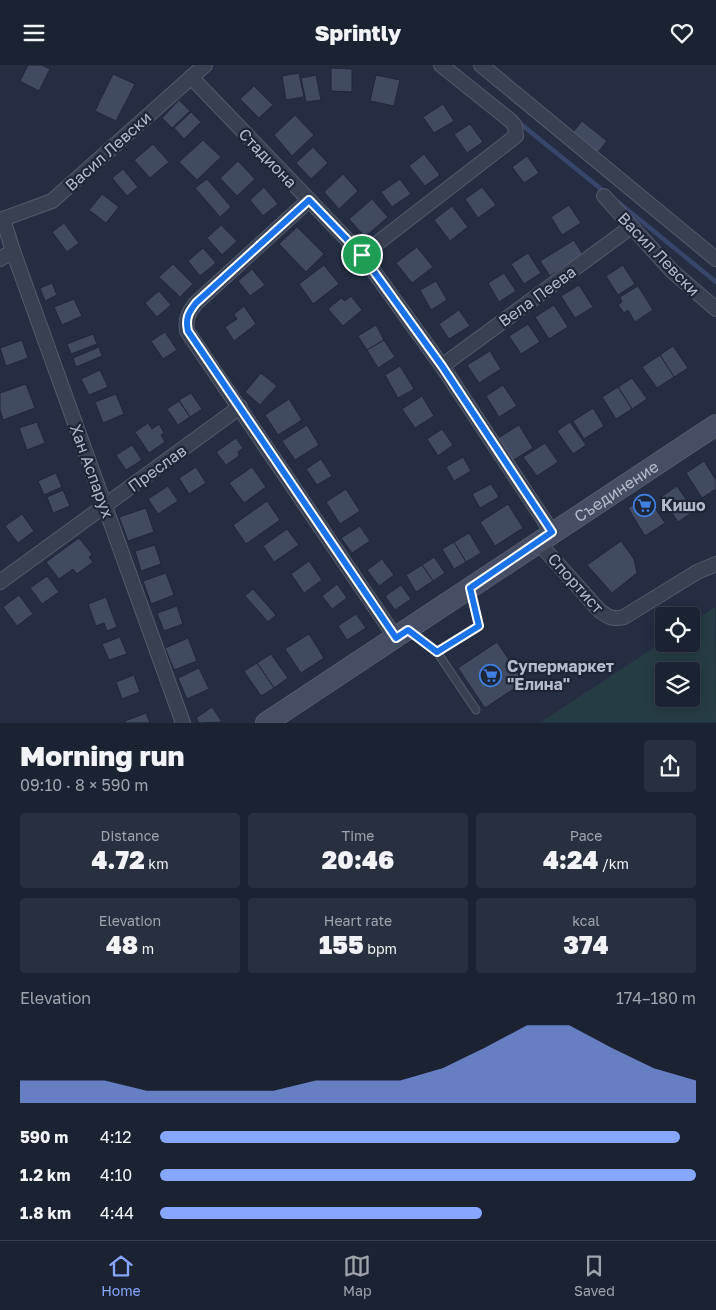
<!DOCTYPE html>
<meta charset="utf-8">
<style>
:root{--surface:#1b2232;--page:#282f3e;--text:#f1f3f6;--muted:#a0a4ac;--line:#393f4d;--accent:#87a7ff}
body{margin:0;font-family:"Golos Text",sans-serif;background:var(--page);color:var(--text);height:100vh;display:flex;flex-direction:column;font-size:19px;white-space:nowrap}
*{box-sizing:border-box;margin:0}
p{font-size:16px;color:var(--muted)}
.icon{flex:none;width:28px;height:28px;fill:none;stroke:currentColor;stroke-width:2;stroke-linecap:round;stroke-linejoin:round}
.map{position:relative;height:658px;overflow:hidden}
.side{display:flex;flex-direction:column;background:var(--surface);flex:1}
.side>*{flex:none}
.fabs{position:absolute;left:655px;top:542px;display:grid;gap:10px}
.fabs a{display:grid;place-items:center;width:45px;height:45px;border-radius:5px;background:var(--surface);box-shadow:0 2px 12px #0003,0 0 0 1px var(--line);font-size:25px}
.pin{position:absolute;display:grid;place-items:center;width:42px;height:42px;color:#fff;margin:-21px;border:2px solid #fff;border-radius:50%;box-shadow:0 1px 5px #0007}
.round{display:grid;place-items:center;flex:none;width:52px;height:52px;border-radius:5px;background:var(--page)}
.head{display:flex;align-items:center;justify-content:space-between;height:85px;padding:0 20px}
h1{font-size:28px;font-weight:800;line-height:38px}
.metrics{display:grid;grid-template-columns:repeat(3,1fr);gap:8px;height:85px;padding:5px 20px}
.metrics div{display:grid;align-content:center;border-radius:5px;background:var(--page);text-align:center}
.metrics b{font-size:25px;font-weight:800}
.metrics small{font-size:14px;font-weight:400}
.metrics p{font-size:14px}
.chart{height:140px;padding:10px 20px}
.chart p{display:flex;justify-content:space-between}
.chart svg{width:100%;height:90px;margin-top:5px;fill:var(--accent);opacity:.7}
ul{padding:0 20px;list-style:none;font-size:16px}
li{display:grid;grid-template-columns:80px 60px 1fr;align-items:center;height:38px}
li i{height:12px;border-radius:6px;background:var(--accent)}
header{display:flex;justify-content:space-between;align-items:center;height:65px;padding:0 20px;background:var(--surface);font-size:22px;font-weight:800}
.tab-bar{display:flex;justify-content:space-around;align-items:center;height:70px;border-top:1px solid var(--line);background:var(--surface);font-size:14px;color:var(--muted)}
.tab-bar a{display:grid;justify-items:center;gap:2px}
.tab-bar .current{color:var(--accent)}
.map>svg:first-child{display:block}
</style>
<header><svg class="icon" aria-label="menu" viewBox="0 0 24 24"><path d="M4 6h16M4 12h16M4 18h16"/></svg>Sprintly<svg class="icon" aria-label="heart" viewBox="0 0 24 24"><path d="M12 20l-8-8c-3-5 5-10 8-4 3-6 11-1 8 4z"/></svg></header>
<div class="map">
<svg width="716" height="658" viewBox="0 0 716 658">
<rect width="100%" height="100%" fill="#242d42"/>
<!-- green -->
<path fill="#263c43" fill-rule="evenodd" d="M715 542 716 657H541L664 576V579H691V558ZM664 606H691V634H664Z"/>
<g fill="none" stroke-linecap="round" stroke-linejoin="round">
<!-- stream -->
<g stroke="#37466a" stroke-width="4.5">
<path d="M517 56 606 128"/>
<path d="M618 137 716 217"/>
</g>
</g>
<!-- building -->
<g fill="#404b62" stroke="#1f2739">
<path d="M28 0H42L50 4 39 26 20 16Z"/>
<path d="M331 3 352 4V27L331 26Z"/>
<path d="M299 8 304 32 286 35 282 11Z"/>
<path d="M113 9 135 19 116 56 95 46Z"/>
<path d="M316 10 321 35 306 37 301 13Z"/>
<path d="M376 10 400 15 394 41 370 36Z"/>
<path d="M254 21 273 40 259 53 240 34Z"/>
<path d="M179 35 190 46 172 63 162 53Z"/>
<path d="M443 39 454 56 434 68 423 52Z"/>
<path d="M191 47 201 57 184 74 174 63Z"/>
<path d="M295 50 314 70 292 91 274 70Z"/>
<path d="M582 56 607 76 595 91 570 71Z"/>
<path d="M470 59 483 77 467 88 454 69Z"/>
<path d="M203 75 221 92 197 115 179 97Z"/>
<path d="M153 79 169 97 150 113 134 95Z"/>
<path d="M313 82 328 98 311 114 296 98Z"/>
<path d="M424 89 440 110 425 121 409 101Z"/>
<path d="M527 91 539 108 524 118 512 102Z"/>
<path d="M238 96 255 114 237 131 220 113Z"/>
<path d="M123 104 138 122 127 131 112 113Z"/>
<path d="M343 109 358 126 339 144 324 127Z"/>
<path d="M207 114 231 142 220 152 195 123Z"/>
<path d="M400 114 411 129 392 142 381 127Z"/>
<path d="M264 122 278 139 263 151 250 135Z"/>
<path d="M482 122 496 140 478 153 465 134Z"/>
<path d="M102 129 119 142 106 158 89 145Z"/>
<path d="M372 134 388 152 365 172 349 154Z"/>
<path d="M569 140 581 158 562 170 551 152Z"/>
<path d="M452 141 468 162 450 176 434 155Z"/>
<path d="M64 158 79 178 67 187 52 167Z"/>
<path d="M221 160 237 176 222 190 207 173Z"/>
<path d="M297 162 324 189 306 207 279 179Z"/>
<path d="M574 175 583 190 550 211 540 196Z"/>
<path d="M417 182 433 202 412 218 396 198Z"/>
<path d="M203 183 216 198 200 211 188 196Z"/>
<path d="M528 188 541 208 524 219 511 199Z"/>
<path d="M173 199 193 219 180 232 159 212Z"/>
<path d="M324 200 339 219 313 239 299 219Z"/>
<path d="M623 200 635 219 618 230 606 211Z"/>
<path d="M252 204 265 220 250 231 238 216Z"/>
<path d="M504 208 516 226 499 237 488 218Z"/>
<path d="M436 216 447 235 431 245 420 225Z"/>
<path d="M52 218 57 230 45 236 40 223Z"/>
<path d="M579 220 593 242 575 253 561 231Z"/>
<path d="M638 221 653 245 635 257 628 245 624 248 618 240 622 237 620 232Z"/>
<path d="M159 226 171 240 157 252 145 238Z"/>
<path d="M351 231 362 245 343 261 328 244 341 233 345 236Z"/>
<path d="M74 234 82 251 62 260 54 242Z"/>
<path d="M554 240 568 262 549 274 535 252Z"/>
<path d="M244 241 256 259 234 276 225 262 237 254 234 249Z"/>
<path d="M459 245 470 261 449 274 439 259Z"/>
<path d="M528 259 540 277 521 289 509 271Z"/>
<path d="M376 260 384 275 367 285 358 271Z"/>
<path d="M165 267 177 285 163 294 151 276Z"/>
<path d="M93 269 97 279 71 289 67 279Z"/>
<path d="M22 275 28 293 6 301 0 283Z"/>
<path d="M384 275 395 292 378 303 367 285Z"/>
<path d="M673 281 688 303 674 312 660 290Z"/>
<path d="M99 282 102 291 76 302 73 293Z"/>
<path d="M490 286 501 304 479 318 467 300Z"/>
<path d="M660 290 674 312 657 323 642 302Z"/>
<path d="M400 301 414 324 398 333 385 310Z"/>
<path d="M100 305 108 322 89 330 81 314Z"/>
<path d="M261 308 277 321 260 340 245 327Z"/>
<path d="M632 313 647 334 632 344 618 322Z"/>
<path d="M26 319 35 343 3 355 0 345V328Z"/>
<path d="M503 320 517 341 499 352 486 331Z"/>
<path d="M618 322 632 344 616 354 602 332Z"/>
<path d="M191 328 202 344 190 352 179 335Z"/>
<path d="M116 329 124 349 103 358 95 337Z"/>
<path d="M422 331 434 351 415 363 402 344Z"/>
<path d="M289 334 302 355 278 370 265 350Z"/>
<path d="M179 336 190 352 178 360 167 344Z"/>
<path d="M593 343 604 361 584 374 573 356Z"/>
<path d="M37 357 45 378 27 385 19 363Z"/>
<path d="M570 357 586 380 573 389 557 366Z"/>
<path d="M148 358 152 364 159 359 164 368 161 370 165 377 149 388 135 367Z"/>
<path d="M307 360 319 380 295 395 282 376Z"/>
<path d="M519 360 533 383 512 396 498 373Z"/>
<path d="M442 364 453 380 438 391 427 374Z"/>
<path d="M236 373 243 383 238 387 239 391 226 400 216 387Z"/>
<path d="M545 378 558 397 537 411 523 392Z"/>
<path d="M132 380 142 395 126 405 116 390Z"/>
<path d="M463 392 471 406 454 416 446 402Z"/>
<path d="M321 394 332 411 317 420 306 404Z"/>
<path d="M704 396 716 415V424L702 433 686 408Z"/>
<path d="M196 402 206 418 189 429 179 413Z"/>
<path d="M252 402 266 422 244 438 229 418Z"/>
<path d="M56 408 62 422 44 430 38 416Z"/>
<path d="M491 419 499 432 480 443 472 429Z"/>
<path d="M168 421 178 436 158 449 148 434Z"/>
<path d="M677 421 694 446 678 457 661 432Z"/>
<path d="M346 424 360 446 340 459 326 437Z"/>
<path d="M63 425 70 441 53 448 47 432Z"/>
<path d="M647 431 665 458 645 471 628 443Z"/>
<path d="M267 436 280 455 246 479 233 460Z"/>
<path d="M508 439 523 463 495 481 480 457Z"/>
<path d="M146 443 154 467 128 476 119 452Z"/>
<path d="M22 449 34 466 18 478 5 461Z"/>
<path d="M360 461 370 476 352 488 341 473Z"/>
<path d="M287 464 299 480 274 497 263 481Z"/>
<path d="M469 468 481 488 466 497 454 477Z"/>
<path d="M79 473 92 489 89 492 93 497 77 509 73 504 59 514 46 497Z"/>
<path d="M621 476 634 494 637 508 612 528 587 500Z"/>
<path d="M454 477 466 497 454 504 442 484Z"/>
<path d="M155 480 161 499 141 506 135 486Z"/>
<path d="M434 492 445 508 433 516 422 500Z"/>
<path d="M382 494 394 510 379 521 367 505Z"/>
<path d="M309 496 322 515 304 528 291 509Z"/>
<path d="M422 500 433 516 416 527 406 510Z"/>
<path d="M166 508 174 530 151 539 143 516Z"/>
<path d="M47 511 59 527 42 539 30 523Z"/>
<path d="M337 519 347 533 332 544 322 531Z"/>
<path d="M401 520 411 534 395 545 385 531Z"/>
<path d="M253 524 276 550 268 557 245 531Z"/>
<path d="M19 530 33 549 17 561 3 542Z"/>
<path d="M106 532 117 562 107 566 104 558 96 561 88 539Z"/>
<path d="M177 541 183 559 164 566 157 548Z"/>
<path d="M356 549 366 563 347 575 338 561Z"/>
<path d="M309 569 324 593 301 608 285 584Z"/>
<path d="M120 572 127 589 109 595 102 579Z"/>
<path d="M188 573 197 596 174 605 165 583Z"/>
<path d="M497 577 524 617 485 643 458 603Z"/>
<path d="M271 589 288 613 274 623 257 598Z"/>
<path d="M257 598 274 623 261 631 244 606Z"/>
<path d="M199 603 209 624 187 634 178 613Z"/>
<path d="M134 610 140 627 122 634 116 617Z"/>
<path d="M212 642 222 657 199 658 196 653Z"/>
<path d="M146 648 150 658H126L125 656Z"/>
</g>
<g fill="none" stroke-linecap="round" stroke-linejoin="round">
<defs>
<g id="lane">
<path d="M408 565 437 587 479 561 470 525"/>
<path d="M437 587 476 645"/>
</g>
<g id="street">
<path d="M481 0 716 194"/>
<path d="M191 12 362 190 442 301 552 467"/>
<path d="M604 131 672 206 716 244"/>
<path d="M309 135 196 238C189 247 185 253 187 266L396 573"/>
<path d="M3 154 13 186 183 658"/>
<path d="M0 155 52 136 205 0"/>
<path d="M362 190 516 71 515 61 511 56 441 0"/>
<path d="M0 194 13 186"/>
<path d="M442 301 631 162"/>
<path d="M538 477 599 545C608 552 612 555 624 552L697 507 716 499"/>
<path d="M0 517 240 342"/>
</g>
<g id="secondary">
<path id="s1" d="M266 658 716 360"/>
</g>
</defs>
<!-- lane casing -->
<use href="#lane" stroke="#535b6c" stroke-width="9"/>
<!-- street casing -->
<use href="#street" stroke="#535b6c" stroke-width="16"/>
<!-- secondary casing -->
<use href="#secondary" stroke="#535b6c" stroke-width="22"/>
<!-- lane -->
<use href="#lane" stroke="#384052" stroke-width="7"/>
<!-- street -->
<use href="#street" stroke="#384052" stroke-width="14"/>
<!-- secondary -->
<use href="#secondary" stroke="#464e65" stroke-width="20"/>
</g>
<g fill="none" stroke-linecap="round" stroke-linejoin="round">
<defs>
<path id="route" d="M309 135 362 190 442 301 552 467 470 523 479 561 437 587 408 565 396 573 188 266C185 253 189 247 196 238Z"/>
</defs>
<!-- route casing -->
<use href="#route" stroke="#fff" stroke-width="10"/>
<!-- route -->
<use href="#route" stroke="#1a73e8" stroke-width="6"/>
</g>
<!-- icons -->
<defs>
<symbol id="supermarket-ring" viewBox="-11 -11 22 22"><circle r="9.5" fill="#1d2537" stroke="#3f7fe0" stroke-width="1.5"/><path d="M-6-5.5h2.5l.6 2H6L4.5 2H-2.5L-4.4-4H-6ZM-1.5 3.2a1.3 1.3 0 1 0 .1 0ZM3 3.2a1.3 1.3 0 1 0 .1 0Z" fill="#3f7fe0"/></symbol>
</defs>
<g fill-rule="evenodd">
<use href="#supermarket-ring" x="632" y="428" width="25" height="25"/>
<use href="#supermarket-ring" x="478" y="598" width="25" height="25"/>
</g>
<g text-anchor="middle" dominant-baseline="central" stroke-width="4.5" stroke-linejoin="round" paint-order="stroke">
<!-- street labels -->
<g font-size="16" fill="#b5bbcc" stroke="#1d2537">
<text transform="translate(108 86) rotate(-42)">Васил Левски</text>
<text transform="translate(268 93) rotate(46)">Стадиона</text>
<text transform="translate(659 189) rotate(46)">Васил Левски</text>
<text transform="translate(537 231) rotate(-36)">Вела Пеева</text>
<text transform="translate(157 403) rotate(-36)">Преслав</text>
<text transform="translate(92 406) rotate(70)">Хан Аспарух</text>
<text stroke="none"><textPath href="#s1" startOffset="420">Съединение</textPath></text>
<text transform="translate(576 518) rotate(48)">Спортист</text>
</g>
<!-- poi labels -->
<g font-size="16" font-weight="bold" fill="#b5bbcc" stroke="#1d2537" text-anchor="start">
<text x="661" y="440">Кишо</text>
<text x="507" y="601">Супермаркет<tspan x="507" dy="18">"Елина"</tspan></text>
</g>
</g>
</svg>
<div class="fabs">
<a><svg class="icon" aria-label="locate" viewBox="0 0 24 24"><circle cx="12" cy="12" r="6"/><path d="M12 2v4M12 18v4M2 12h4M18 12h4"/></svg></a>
<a><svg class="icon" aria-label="layers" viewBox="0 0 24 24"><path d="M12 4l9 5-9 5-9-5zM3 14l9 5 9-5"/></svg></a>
</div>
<div class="pin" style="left:362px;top:190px;background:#1e9e55"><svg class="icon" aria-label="arrive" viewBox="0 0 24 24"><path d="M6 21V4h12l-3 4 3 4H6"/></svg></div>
</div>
<section class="side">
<div class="head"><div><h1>Morning run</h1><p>09:10 · 8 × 590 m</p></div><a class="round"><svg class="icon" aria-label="share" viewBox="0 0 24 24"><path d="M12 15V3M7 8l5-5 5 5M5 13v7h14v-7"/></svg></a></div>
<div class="metrics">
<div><p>Distance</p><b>4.72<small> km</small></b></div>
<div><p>Time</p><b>20:46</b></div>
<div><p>Pace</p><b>4:24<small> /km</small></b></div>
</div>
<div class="metrics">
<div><p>Elevation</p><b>48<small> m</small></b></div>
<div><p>Heart rate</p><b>155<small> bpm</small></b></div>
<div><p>kcal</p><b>374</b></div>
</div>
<div class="chart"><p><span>Elevation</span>174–180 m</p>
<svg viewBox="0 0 160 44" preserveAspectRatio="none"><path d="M0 44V33L10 33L20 33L30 38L40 38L50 38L60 38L70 33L80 33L90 33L100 27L110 17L120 6L130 6L140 17L150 27L160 33V44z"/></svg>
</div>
<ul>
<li><b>590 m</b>4:12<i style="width:97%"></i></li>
<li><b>1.2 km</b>4:10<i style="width:100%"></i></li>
<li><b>1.8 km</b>4:44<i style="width:60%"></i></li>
</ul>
</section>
<nav class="tab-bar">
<a class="current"><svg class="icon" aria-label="home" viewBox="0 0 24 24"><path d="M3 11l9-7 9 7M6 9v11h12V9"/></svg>Home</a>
<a><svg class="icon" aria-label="map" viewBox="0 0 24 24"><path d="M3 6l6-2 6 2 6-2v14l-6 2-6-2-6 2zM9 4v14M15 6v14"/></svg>Map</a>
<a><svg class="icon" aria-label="saved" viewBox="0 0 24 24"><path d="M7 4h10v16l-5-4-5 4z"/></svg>Saved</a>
</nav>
